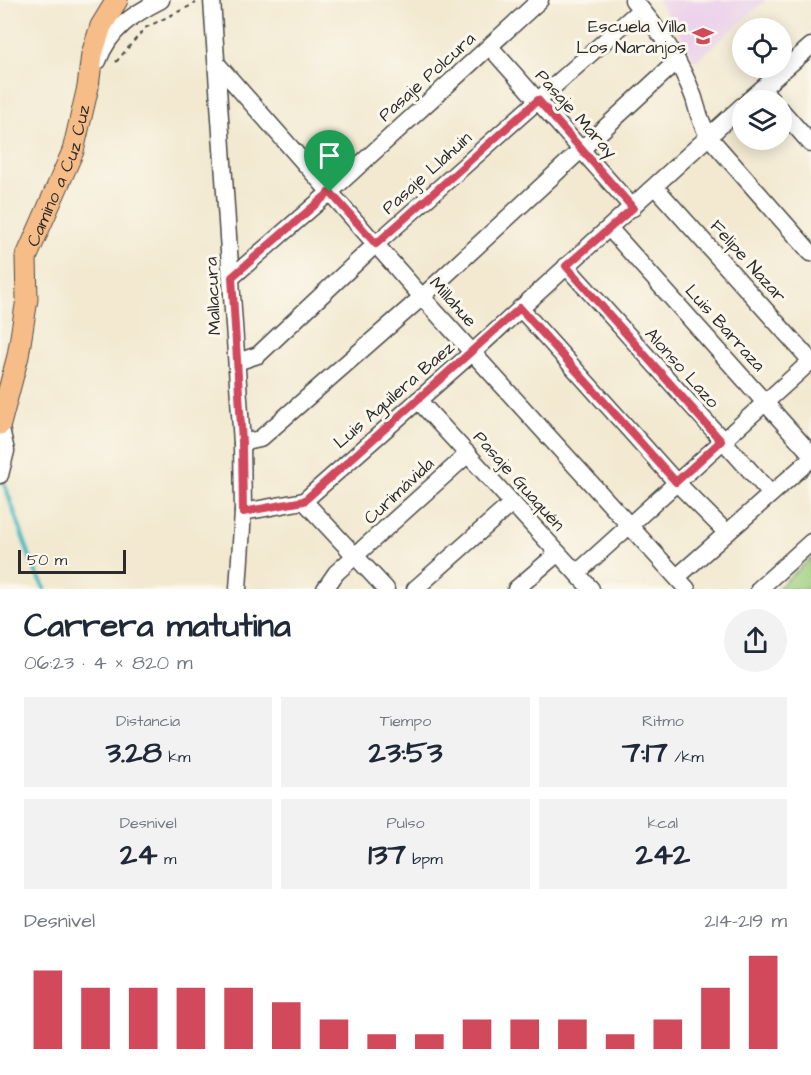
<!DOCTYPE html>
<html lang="es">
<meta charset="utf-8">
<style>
:root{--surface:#fff;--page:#f2f2f3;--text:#1f2937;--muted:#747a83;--accent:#d1495b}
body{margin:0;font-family:"Architects Daughter",sans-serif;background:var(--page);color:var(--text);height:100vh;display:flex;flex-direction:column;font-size:22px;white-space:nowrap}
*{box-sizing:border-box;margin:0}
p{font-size:20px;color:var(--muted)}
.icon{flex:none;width:33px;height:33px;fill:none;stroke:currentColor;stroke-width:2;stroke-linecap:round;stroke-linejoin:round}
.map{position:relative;height:589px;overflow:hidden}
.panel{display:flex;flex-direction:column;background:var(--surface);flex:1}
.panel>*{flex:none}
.buttons{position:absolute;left:732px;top:18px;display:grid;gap:12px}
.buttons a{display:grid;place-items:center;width:60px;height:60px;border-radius:50%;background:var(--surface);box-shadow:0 3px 15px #0003;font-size:30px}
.scale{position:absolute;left:18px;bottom:15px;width:108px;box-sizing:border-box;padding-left:6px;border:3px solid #2b2b2b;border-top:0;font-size:16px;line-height:21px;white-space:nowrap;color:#2b2b2b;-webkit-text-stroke:4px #fbf7ec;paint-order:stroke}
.pin{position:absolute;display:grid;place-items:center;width:51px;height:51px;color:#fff;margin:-62px -26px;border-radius:50% 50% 50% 0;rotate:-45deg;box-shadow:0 0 6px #0007}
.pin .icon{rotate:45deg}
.round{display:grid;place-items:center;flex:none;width:63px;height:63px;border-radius:32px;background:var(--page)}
.headline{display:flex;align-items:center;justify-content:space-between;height:102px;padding:0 24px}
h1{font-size:33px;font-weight:700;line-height:45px}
.metrics{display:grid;grid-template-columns:repeat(3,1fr);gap:9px;height:102px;padding:6px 24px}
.metrics div{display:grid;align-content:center;border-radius:0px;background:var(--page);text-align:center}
.metrics b{font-size:30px;font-weight:700}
.metrics small{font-size:16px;font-weight:400}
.metrics p{font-size:16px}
.chart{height:168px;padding:12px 24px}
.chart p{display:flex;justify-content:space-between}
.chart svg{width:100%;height:108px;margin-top:6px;stroke:var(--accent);stroke-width:6}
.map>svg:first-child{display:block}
</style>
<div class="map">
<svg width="811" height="589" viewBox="0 0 811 589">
<rect width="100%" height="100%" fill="#fbf7ec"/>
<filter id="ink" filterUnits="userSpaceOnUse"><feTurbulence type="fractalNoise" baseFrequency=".0167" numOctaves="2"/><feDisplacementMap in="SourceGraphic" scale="12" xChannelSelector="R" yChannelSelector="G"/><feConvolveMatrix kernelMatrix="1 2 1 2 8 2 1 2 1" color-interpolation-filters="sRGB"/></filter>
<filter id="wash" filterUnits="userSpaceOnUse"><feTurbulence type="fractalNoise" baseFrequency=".008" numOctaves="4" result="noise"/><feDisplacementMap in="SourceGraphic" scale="24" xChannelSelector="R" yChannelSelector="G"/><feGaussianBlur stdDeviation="1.35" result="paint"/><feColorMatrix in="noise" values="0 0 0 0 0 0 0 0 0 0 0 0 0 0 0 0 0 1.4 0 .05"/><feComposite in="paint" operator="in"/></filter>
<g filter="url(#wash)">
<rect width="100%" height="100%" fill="#f2e9d0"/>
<!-- built -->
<path fill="#ebd1eb" d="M657 0H766L695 62 673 21Z"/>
<!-- green -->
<path fill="#9bcd7d" stroke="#637c54" stroke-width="1.5" d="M811 558V589H777Z"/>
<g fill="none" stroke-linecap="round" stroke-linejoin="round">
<!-- stream -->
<path stroke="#4ab9c3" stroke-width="4.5" d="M2 477 33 566 45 589"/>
</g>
</g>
<g filter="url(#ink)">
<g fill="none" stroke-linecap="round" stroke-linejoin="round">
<defs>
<g id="minor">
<path d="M212 0 242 443 243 512 238 589"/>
<path d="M633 0C658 27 682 64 694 98 698 112 701 124 709 137L811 253"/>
<path d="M490 47 633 208"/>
<path d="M98 61C109 30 133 14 161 0"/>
<path d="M218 65 422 297 687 589"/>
<path d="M762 89 772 100"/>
<path d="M749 100 811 46"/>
<path d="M782 111 811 144"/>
<path d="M655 187 811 361"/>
<path d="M609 228 811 454"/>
<path d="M566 266 771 494"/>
<path d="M232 277 330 192 540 0"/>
<path d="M520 308 676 482 726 532"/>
<path d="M237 362 258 355 376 244 641 9"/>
<path d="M418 400 591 589"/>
<path d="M242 443 260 439 422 297 677 61"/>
<path d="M0 475 6 451 0 424"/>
<path d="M304 501 386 589"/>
<path d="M243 512 304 501 473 352 742 106"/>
<path d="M577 573 811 361"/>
<path d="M677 577 811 459"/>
<path d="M325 589 336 573 468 454"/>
<path d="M415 589 512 503"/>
<path d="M516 589 558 553"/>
<path d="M759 589 811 542"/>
</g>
<g id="major">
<path id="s1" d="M0 424 18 356 27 299 26 258 73 151 88 87 92 54 101 26 117 0"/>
</g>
</defs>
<!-- minor casing -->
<use href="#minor" stroke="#494844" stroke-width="19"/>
<!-- major casing -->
<use href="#major" stroke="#494844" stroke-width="23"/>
<!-- path -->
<path stroke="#494844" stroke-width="2" stroke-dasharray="4.5 4.5" stroke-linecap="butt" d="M116 62 145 28 196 3"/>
<!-- minor -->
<use href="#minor" stroke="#fff" stroke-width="16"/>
<!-- major -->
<use href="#major" stroke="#f7bd88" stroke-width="21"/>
</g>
</g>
<g fill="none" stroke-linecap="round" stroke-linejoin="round" filter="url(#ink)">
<defs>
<path id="route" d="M538 100 633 208 566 266 721 441 676 482 520 308 304 501 243 512 242 443 232 277 330 192 376 244Z"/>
</defs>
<!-- route casing -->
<use href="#route" stroke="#fff" stroke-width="12"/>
<!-- route -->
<use href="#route" stroke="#d1495b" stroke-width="8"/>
</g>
<!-- icons -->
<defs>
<symbol id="school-bare" viewBox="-9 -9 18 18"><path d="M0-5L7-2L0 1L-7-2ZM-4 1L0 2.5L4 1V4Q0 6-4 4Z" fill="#d1495b" stroke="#fbf7ec" stroke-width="2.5" paint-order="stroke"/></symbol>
</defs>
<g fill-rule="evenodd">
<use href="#school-bare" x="688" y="21" width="30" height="30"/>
</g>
<g text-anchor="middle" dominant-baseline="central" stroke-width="6" stroke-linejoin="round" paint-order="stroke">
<!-- poi labels -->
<g font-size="18" fill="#2b2b2b" stroke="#fbf7ec" text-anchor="end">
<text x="686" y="26">Escuela Villa<tspan x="686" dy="21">Los Naranjos</tspan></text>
</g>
<!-- street labels -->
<g font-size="18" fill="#2b2b2b" stroke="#fbf7ec">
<text transform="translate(427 77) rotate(-42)">Pasaje Polcura</text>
<text transform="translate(576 114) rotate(48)">Pasaje Maray</text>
<text transform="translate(427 173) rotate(-42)">Pasaje Llahuin</text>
<text stroke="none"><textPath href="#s1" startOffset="258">Camino a Cuz Cuz</textPath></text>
<text transform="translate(748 261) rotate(48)">Felipe Nazar</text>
<text transform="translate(213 296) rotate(-93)">Mallacura</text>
<text transform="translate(453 302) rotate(48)">Millahue</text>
<text transform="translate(725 328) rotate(48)">Luis Barraza</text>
<text transform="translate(682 368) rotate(48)">Alonso Lazo</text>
<text transform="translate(394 395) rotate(-41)">Luis Aguilera Baez</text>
<text transform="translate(519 481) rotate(48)">Pasaje Guaquén</text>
<text transform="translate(399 491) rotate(-43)">Curimávida</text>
</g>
</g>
</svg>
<div class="buttons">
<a><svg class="icon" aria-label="locate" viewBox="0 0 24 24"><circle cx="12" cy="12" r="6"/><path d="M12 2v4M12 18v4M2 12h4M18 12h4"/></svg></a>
<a><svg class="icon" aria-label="layers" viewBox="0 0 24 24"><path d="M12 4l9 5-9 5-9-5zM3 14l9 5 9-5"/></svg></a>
</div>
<div class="scale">50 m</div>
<div class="pin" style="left:330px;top:192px;background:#1e9e55"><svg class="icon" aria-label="arrive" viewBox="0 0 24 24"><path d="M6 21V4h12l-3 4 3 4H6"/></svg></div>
</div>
<section class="panel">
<div class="headline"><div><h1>Carrera matutina</h1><p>06:23 · 4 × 820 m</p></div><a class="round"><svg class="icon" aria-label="share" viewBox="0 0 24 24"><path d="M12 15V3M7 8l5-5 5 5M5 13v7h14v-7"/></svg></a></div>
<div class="metrics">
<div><p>Distancia</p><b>3.28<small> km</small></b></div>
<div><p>Tiempo</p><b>23:53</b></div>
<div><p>Ritmo</p><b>7:17<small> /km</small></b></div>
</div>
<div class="metrics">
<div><p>Desnivel</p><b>24<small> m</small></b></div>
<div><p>Pulso</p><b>137<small> bpm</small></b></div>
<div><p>kcal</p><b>242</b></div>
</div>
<div class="chart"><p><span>Desnivel</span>214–219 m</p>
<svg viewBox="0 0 160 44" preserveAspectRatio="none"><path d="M5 44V12M15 44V19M25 44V19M35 44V19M45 44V19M55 44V25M65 44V32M75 44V38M85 44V38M95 44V32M105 44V32M115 44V32M125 44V38M135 44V32M145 44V19M155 44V6"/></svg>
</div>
</section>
